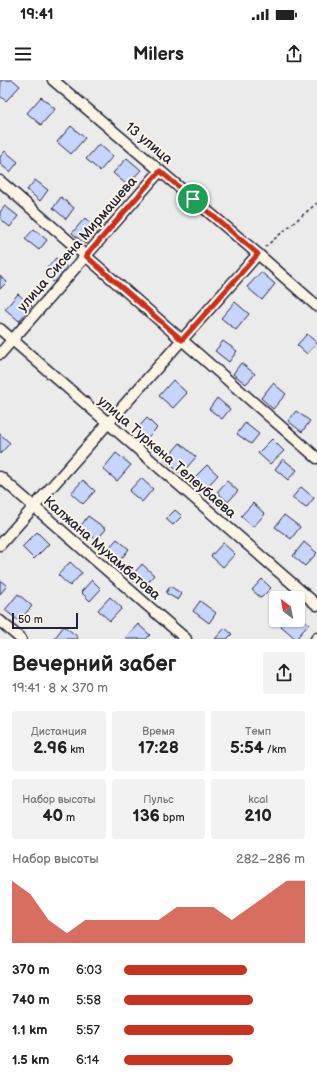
<!DOCTYPE html>
<html lang="ru">
<meta charset="utf-8">
<style>
:root{--surface:#fff;--page:#f2f2f2;--text:#222;--muted:#767676;--accent:#c8321e}
body{margin:0;font-family:"Balsamiq Sans",sans-serif;background:var(--page);color:var(--text);height:100vh;display:flex;flex-direction:column;font-size:15px;white-space:nowrap}
*{box-sizing:border-box;margin:0}
p{font-size:13px;color:var(--muted)}
.icon{flex:none;width:22px;height:22px;fill:none;stroke:currentColor;stroke-width:2;stroke-linecap:round;stroke-linejoin:round}
.map{position:relative;height:559px;overflow:hidden}
.side{display:flex;flex-direction:column;background:var(--surface);flex:1}
.side>*{flex:none}
.needle{width:26px;rotate:328deg}
.tools{position:absolute;left:269px;top:511px;display:grid;gap:8px}
.tools a{display:grid;place-items:center;width:36px;height:36px;border-radius:4px;background:var(--surface);box-shadow:0 1px 3px #0004;font-size:20px}
.scale{position:absolute;left:12px;bottom:10px;width:66px;box-sizing:border-box;padding-left:4px;border:2px solid #22223b;border-top:0;font-size:11px;line-height:14px;white-space:nowrap;color:#22223b;-webkit-text-stroke:3px #fcf5e5;paint-order:stroke}
.pin{position:absolute;display:grid;place-items:center;width:34px;height:34px;color:#fff;margin:-17px;border:2px solid #fff;border-radius:50%;box-shadow:0 1px 4px #0007}
.round{display:grid;place-items:center;flex:none;width:42px;height:42px;border-radius:4px;background:var(--page)}
.summary{display:flex;align-items:center;justify-content:space-between;height:68px;padding:0 12px}
h1{font-size:22px;font-weight:800;line-height:30px}
.stats{display:grid;grid-template-columns:repeat(3,1fr);gap:6px;height:68px;padding:4px 12px}
.stats div{display:grid;align-content:center;border-radius:4px;background:var(--page);text-align:center}
.stats b{font-size:17px;font-weight:800}
.stats small{font-size:11px;font-weight:400}
.stats p{font-size:11px}
.chart{height:112px;padding:8px 12px}
.chart p{display:flex;justify-content:space-between}
.chart svg{width:100%;height:72px;margin-top:4px;fill:var(--accent);opacity:.7}
ul{padding:0 12px;list-style:none;font-size:13px}
li{display:grid;grid-template-columns:64px 48px 1fr;align-items:center;height:30px}
li i{height:10px;border-radius:5px;background:var(--accent)}
.status{display:flex;justify-content:space-between;align-items:center;height:28px;padding:0 20px;background:var(--surface);direction:ltr}
.status svg{height:11px;fill:currentColor}
header{display:flex;justify-content:space-between;align-items:center;height:52px;padding:0 12px;background:var(--surface);font-size:18px;font-weight:800}
.map>svg:first-child{display:block}
</style>
<div class="status"><b>19:41</b><svg viewBox="0 0 49 12"><path d="M0 12V9h3v3zM5 12V6h3v6zM10 12V3h3v9zM15 12V0h3v12zM26 1h20v11H26zM47 4h2v5h-2z"/></svg></div>
<header><svg class="icon" aria-label="menu" viewBox="0 0 24 24"><path d="M4 6h16M4 12h16M4 18h16"/></svg>Milers<svg class="icon" aria-label="share" viewBox="0 0 24 24"><path d="M12 15V3M7 8l5-5 5 5M5 13v7h14v-7"/></svg></header>
<div class="map">
<svg width="317" height="559" viewBox="0 0 317 559">
<rect width="100%" height="100%" fill="#ecebec"/>
<filter id="ink" filterUnits="userSpaceOnUse"><feTurbulence type="fractalNoise" baseFrequency=".025" numOctaves="2"/><feDisplacementMap in="SourceGraphic" scale="8" xChannelSelector="R" yChannelSelector="G"/><feConvolveMatrix kernelMatrix="1 2 1 2 8 2 1 2 1" color-interpolation-filters="sRGB"/></filter>
<g filter="url(#ink)">
<!-- building -->
<g fill="#c7d5fc" stroke="#22223b">
<path d="M1 0H13L20 6 6 21 0 16Z"/>
<path d="M41 17 55 29 41 45 27 33Z"/>
<path d="M71 46 85 58 71 74 57 62Z"/>
<path d="M99 64 113 76 100 91 86 79Z"/>
<path d="M5 71 18 82 10 92 0 84V77Z"/>
<path d="M127 78 141 90 127 105 113 93Z"/>
<path d="M35 100 48 110 40 121 27 110Z"/>
<path d="M61 117 74 128 66 139 53 128Z"/>
<path d="M5 126 18 136 10 147 0 139V132Z"/>
<path d="M85 138 98 150 85 164 72 153Z"/>
<path d="M34 149 47 160 39 170 25 159Z"/>
<path d="M56 178 69 189 56 204 43 192Z"/>
<path d="M261 192 275 204 262 220 247 207Z"/>
<path d="M0 196 7 202 0 209Z"/>
<path d="M18 214 32 226 19 241 5 229Z"/>
<path d="M235 222 249 234 236 250 221 238Z"/>
<path d="M307 254 317 263 307 274 297 265Z"/>
<path d="M223 261 237 271 229 282 215 271Z"/>
<path d="M241 283 255 294 246 304 233 294Z"/>
<path d="M173 300 187 313 173 328 159 316Z"/>
<path d="M273 303 286 314 273 329 261 318Z"/>
<path d="M217 318 230 329 222 339 209 329Z"/>
<path d="M296 331 310 341 302 352 288 341Z"/>
<path d="M147 338 157 348 145 360 135 351Z"/>
<path d="M245 343 259 354 251 364 237 354Z"/>
<path d="M0 354 10 363 0 374Z"/>
<path d="M272 359 284 371 270 384 258 373Z"/>
<path d="M180 363 196 377 181 394 165 380Z"/>
<path d="M116 373 131 385 117 401 103 389Z"/>
<path d="M283 379 297 390 288 400 275 389Z"/>
<path d="M207 385 218 395 206 408 195 397Z"/>
<path d="M141 398 153 409 142 422 129 411Z"/>
<path d="M83 400 95 411 83 424 71 413Z"/>
<path d="M227 401 238 411 228 422 217 412Z"/>
<path d="M301 407 314 418 306 428 292 418Z"/>
<path d="M253 423 265 434 253 447 241 436Z"/>
<path d="M175 430 182 436 173 445 166 439Z"/>
<path d="M284 435 300 447 291 459 275 447Z"/>
<path d="M88 436 106 449 97 460 80 447Z"/>
<path d="M37 452 49 464 34 479 22 467Z"/>
<path d="M117 459 129 469 118 483 105 472Z"/>
<path d="M304 462 317 473 305 486 293 476Z"/>
<path d="M223 463 235 474 223 487 211 476Z"/>
<path d="M70 482 82 493 70 506 58 495Z"/>
<path d="M142 484 154 495 143 508 130 498Z"/>
<path d="M262 499 271 508 261 518 252 510Z"/>
<path d="M0 500 7 506 0 514Z"/>
<path d="M92 500 101 509 90 521 81 512Z"/>
<path d="M170 506 182 514 178 520 166 513Z"/>
<path d="M18 514 32 526 19 541 5 530Z"/>
<path d="M110 517 122 528 110 541 98 530Z"/>
<path d="M200 521 216 533 209 543 193 531Z"/>
<path d="M298 535 309 544 296 559 281 546 287 540H298Z"/>
<path d="M138 544 150 555 146 559H128L126 557Z"/>
<path d="M64 546 78 557 77 559H54Z"/>
<path d="M225 548 232 554 227 559H215Z"/>
</g>
<g fill="none" stroke-linecap="round" stroke-linejoin="round">
<defs>
<g id="minor">
<path d="M53 0 258 174 317 226"/>
<path d="M0 101 317 378"/>
<path d="M0 249 317 525"/>
<path d="M0 274 160 91"/>
<path d="M0 397 186 559"/>
<path d="M0 465 258 174"/>
<path d="M0 541 21 559"/>
<path d="M316 559 317 558"/>
</g>
</defs>
<!-- minor casing -->
<use href="#minor" stroke="#22223b" stroke-width="13"/>
<!-- path -->
<path stroke="#22223b" stroke-width="1.5" stroke-dasharray="3 3" stroke-linecap="butt" d="M265 167 317 123"/>
<!-- minor -->
<use href="#minor" stroke="#fcf5e5" stroke-width="10"/>
</g>
</g>
<g fill="none" stroke-linecap="round" stroke-linejoin="round" filter="url(#ink)">
<defs>
<path id="route" d="M160 91 258 174 182 260 86 176Z"/>
</defs>
<!-- route casing -->
<use href="#route" stroke="#fff" stroke-width="8"/>
<!-- route -->
<use href="#route" stroke="#c8321e" stroke-width="5"/>
</g>
<g text-anchor="middle" dominant-baseline="central" stroke-width="4" stroke-linejoin="round" paint-order="stroke">
<!-- street labels -->
<g font-size="14" fill="#22223b" stroke="#fcf5e5">
<text transform="translate(149 63) rotate(40)">13 улица</text>
<text transform="translate(77 164) rotate(-49)">улица Сисена Мирмашева</text>
<text transform="translate(167 377) rotate(41)">улица Туркена Телеубаева</text>
<text transform="translate(102 468) rotate(41)">Калжана Мухамбетова</text>
</g>
</g>
</svg>
<div class="tools">
<a><svg class="needle" viewBox="-14 -14 28 28"><path d="M0-13l5 13h-10z" fill="#e53935"/><path d="M0 13l5-13h-10z" fill="#767676"/></svg></a>
</div>
<div class="scale">50 m</div>
<div class="pin" style="left:193px;top:119px;background:#1e9e55"><svg class="icon" aria-label="arrive" viewBox="0 0 24 24"><path d="M6 21V4h12l-3 4 3 4H6"/></svg></div>
</div>
<section class="side">
<div class="summary"><div><h1>Вечерний забег</h1><p>19:41 · 8 × 370 m</p></div><a class="round"><svg class="icon" aria-label="share" viewBox="0 0 24 24"><path d="M12 15V3M7 8l5-5 5 5M5 13v7h14v-7"/></svg></a></div>
<div class="stats">
<div><p>Дистанция</p><b>2.96<small> km</small></b></div>
<div><p>Время</p><b>17:28</b></div>
<div><p>Темп</p><b>5:54<small> /km</small></b></div>
</div>
<div class="stats">
<div><p>Набор высоты</p><b>40<small> m</small></b></div>
<div><p>Пульс</p><b>136<small> bpm</small></b></div>
<div><p>kcal</p><b>210</b></div>
</div>
<div class="chart"><p><span>Набор высоты</span>282–286 m</p>
<svg viewBox="0 0 160 44" preserveAspectRatio="none"><path d="M0 44V6L10 14L20 30L30 38L40 30L50 30L60 30L70 30L80 30L90 22L100 22L110 22L120 30L130 22L140 14L150 6L160 6V44z"/></svg>
</div>
<ul>
<li><b>370 m</b>6:03<i style="width:68%"></i></li>
<li><b>740 m</b>5:58<i style="width:71%"></i></li>
<li><b>1.1 km</b>5:57<i style="width:72%"></i></li>
<li><b>1.5 km</b>6:14<i style="width:60%"></i></li>
</ul>
</section>
